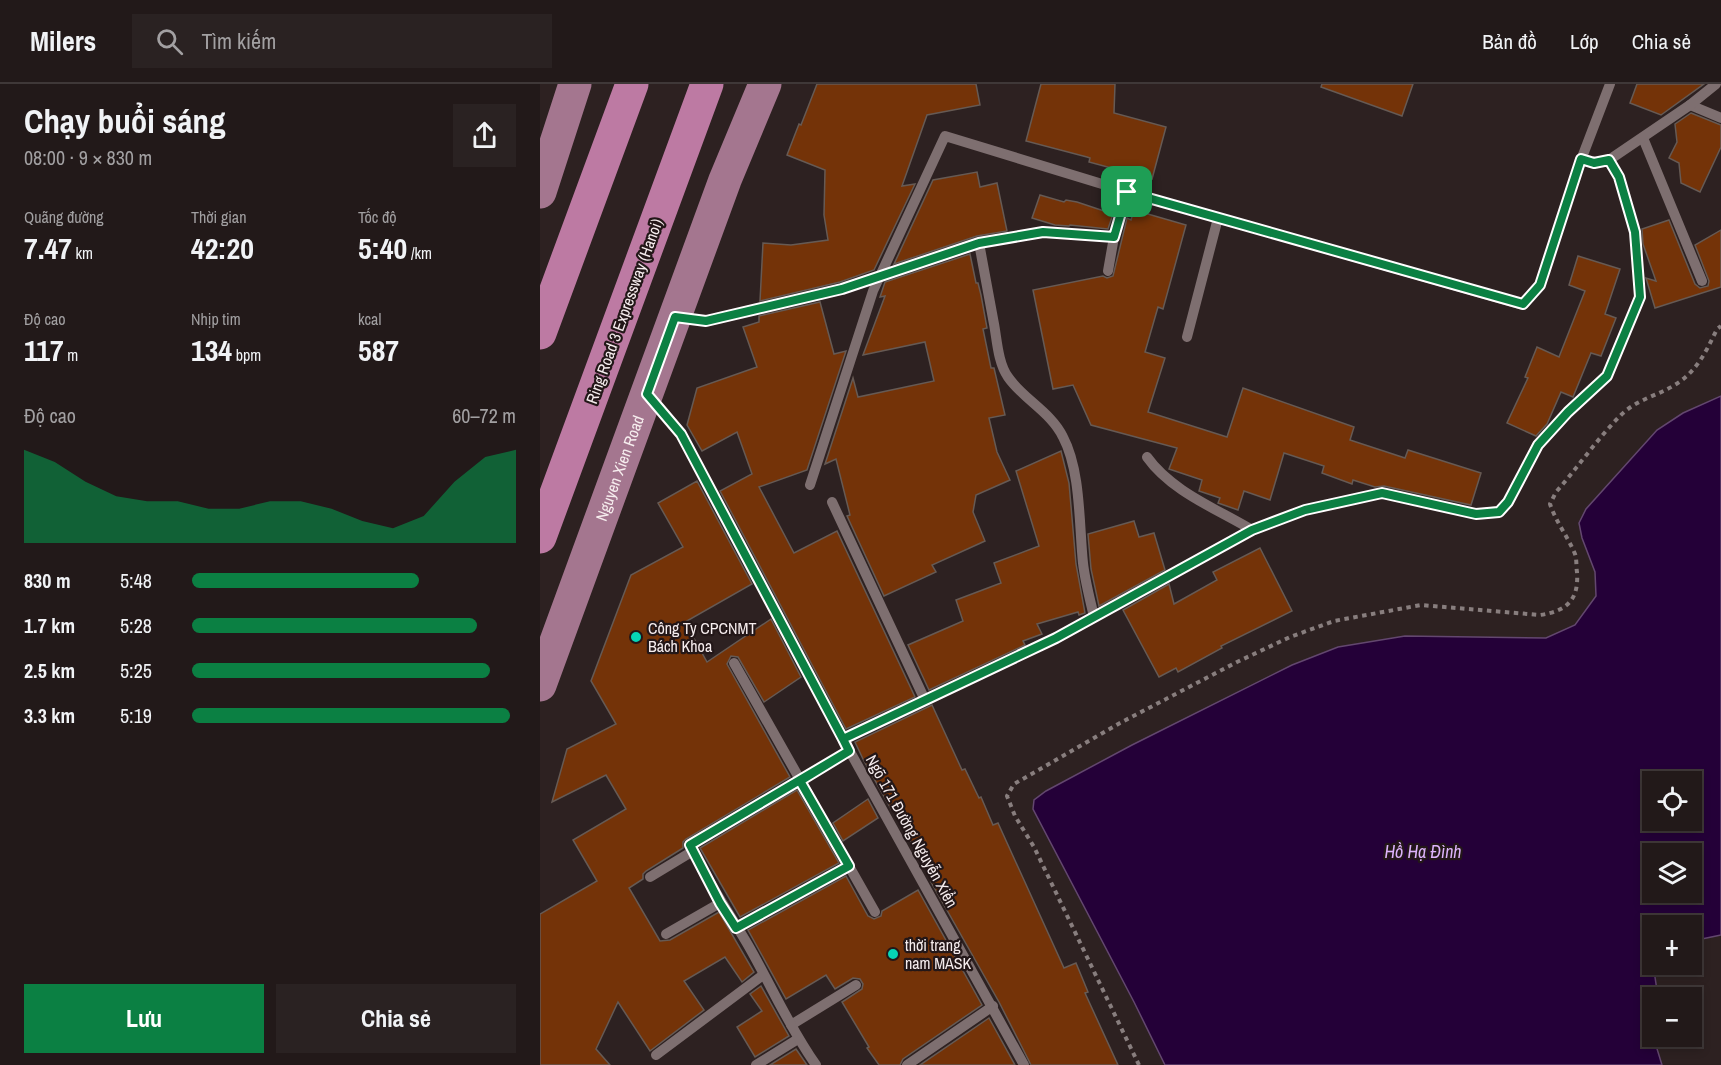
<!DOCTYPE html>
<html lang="vi">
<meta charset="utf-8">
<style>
:root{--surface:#221919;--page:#2a2222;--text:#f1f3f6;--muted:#a2a0a2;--line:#3f3838;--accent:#0b8043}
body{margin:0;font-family:"Archivo Narrow",sans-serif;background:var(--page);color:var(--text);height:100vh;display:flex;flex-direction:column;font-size:22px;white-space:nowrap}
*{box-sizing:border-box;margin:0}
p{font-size:20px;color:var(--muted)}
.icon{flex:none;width:33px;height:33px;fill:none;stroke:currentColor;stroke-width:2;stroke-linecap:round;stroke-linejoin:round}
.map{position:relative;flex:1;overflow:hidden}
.side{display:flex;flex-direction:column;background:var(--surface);width:540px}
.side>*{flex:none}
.controls{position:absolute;left:1102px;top:687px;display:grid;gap:12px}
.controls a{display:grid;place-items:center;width:60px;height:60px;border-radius:0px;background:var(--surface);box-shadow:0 3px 9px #0003,0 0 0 2px var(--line);font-size:30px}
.pin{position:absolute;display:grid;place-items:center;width:51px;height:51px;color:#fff;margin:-26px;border-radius:12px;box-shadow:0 3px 9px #0006}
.round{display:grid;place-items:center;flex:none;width:63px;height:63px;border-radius:0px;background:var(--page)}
.overview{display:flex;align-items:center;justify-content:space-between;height:102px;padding:0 24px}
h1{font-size:33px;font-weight:800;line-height:45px}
.figures{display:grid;grid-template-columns:repeat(3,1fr);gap:9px;height:102px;padding:6px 24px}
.figures div{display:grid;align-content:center}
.figures b{font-size:30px;font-weight:800}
.figures small{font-size:16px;font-weight:400}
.figures p{font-size:16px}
.chart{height:168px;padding:12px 24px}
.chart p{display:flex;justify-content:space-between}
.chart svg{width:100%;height:108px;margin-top:6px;fill:var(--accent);opacity:.7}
.action{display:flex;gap:12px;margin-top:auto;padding:12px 24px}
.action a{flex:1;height:69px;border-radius:0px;background:var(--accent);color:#fff;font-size:24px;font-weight:800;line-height:69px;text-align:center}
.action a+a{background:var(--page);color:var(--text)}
ul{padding:0 24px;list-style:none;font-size:20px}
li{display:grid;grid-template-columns:96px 72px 1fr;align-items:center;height:45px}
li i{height:15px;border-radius:8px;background:var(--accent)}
header{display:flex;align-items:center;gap:36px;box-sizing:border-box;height:84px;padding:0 30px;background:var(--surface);border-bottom:2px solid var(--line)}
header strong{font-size:28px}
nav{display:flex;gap:33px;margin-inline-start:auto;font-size:21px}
.search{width:420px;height:54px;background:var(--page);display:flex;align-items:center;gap:15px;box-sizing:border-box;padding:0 21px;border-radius:0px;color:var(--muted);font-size:22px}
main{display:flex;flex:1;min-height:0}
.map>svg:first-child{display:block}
</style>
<header>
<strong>Milers</strong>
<div class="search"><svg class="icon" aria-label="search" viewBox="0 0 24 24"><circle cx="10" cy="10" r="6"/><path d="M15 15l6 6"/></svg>Tìm kiếm</div>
<nav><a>Bản đồ</a><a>Lớp</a><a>Chia sẻ</a></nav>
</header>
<main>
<section class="side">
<div class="overview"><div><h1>Chạy buổi sáng</h1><p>08:00 · 9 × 830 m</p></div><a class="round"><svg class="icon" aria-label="share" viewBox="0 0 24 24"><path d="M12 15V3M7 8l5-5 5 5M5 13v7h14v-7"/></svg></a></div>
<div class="figures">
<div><p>Quãng đường</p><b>7.47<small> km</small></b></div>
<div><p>Thời gian</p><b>42:20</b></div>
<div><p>Tốc độ</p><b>5:40<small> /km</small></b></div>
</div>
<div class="figures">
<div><p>Độ cao</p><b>117<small> m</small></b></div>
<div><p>Nhịp tim</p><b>134<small> bpm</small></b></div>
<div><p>kcal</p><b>587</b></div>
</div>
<div class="chart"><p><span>Độ cao</span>60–72 m</p>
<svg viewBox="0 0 160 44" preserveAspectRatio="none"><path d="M0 44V6L10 11L20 19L30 25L40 27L50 27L60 30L70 30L80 27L90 27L100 30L110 35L120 38L130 33L140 19L150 9L160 6V44z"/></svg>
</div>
<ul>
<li><b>830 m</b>5:48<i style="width:70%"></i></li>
<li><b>1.7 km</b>5:28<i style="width:88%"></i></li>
<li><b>2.5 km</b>5:25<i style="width:92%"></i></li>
<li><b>3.3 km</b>5:19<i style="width:98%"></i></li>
</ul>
<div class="action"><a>Lưu</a><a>Chia sẻ</a></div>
</section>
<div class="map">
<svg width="1181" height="981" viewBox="0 0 1181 981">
<rect width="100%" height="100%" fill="#2d2121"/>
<!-- water -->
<path fill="#240038" stroke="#63476f" stroke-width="1.5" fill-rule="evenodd" d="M1181 312V851L1152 857V842H1113V880L1118 913 1113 914V952L1116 953 1114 955 1122 981H625L594 918 493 725 494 716 506 707 592 661 752 581 798 563 865 552 1006 554 1035 541 1056 512 1055 488 1042 454 1039 439 1046 425 1117 346 1143 329ZM1113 698H1152V736H1113ZM1113 770H1152V808H1113Z"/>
<!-- building -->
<g fill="#743308" stroke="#665a54" stroke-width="1.5">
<path d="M277 0H436L440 21 387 31 362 102 375 100 334 186 300 198 220 217 223 159 251 161 288 156 284 131 285 86 247 71 259 40 261 41Z"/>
<path d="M501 0H575L574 29 626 43 612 95 549 78 550 74 547 73 486 57Z"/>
<path d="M782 0H873L862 32 781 3Z"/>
<path d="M1097 0H1164L1121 31 1090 19Z"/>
<path d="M1151 29 1181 41V63L1160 108 1141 99 1139 79 1129 74 1137 58 1135 40Z"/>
<path d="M437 88 440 103 457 99 467 147 437 152 354 180 393 96Z"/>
<path d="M500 111 524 118 526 116 537 118 573 130 568 145 530 141 529 142 515 141 492 134Z"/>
<path d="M594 126 646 141 623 225 618 223 605 268 625 274 608 328 687 353 703 304 814 343 810 356 865 374 868 366 941 389 931 421 844 402 835 403 813 396 812 400 782 389 784 382 744 369 730 416 704 407 698 426 678 419 680 414 659 407 662 396 629 385 637 364 551 341 533 301 513 305 493 206 563 192 567 194 573 192 587 134 591 136Z"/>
<path d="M1129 136 1155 200 1160 204 1168 202 1169 197 1155 161 1181 146V203L1115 224 1106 194 1116 197 1103 160 1102 145Z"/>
<path d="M430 170 436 199H438L441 211 447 244 443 245 451 284H454L465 331 449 334 457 368 470 396 436 411 433 428 445 457 392 481 396 488 344 512 307 432 310 431 296 375 285 380 313 294 318 313 394 297 385 258 323 271 345 212 340 213 345 198Z"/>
<path d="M1038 172 1080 185 1065 230 1076 234 1061 272 1051 269 1033 313 1021 308 1007 340 996 352 967 339 988 294 985 293 997 263 1019 273 1045 207 1029 201Z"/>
<path d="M280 218 294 270 306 267 267 386 219 403 254 469 297 447 375 613 306 645 180 407 212 390 197 348 162 367 147 341 157 304 217 283 203 243 219 238V232Z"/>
<path d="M521 367 529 399 536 480 545 529 539 531 538 528 497 540 502 550 483 557 485 561 389 606 368 561 423 537 416 516 461 499 454 479 499 462 476 387Z"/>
<path d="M157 397 212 500 145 538 167 578 231 535 261 593 224 618 198 573 191 572 187 580 250 693 146 755 143 758V764L106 787 103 790V795L89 804 120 857 130 856 179 828 214 888 202 898 185 873 144 897 164 926 110 967 78 918 56 965 70 981H0V830L57 797 33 756 86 725 66 691 12 718 27 665 76 640 51 597 91 491 143 463 118 419Z"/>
<path d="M594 437 599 453 614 449 625 486 559 522 551 485 548 450Z"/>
<path d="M720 464 752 527 681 562 682 564 638 588 636 584 619 593 583 526 629 500 634 520 677 496 673 488Z"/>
<path d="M392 621 422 686 425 685 439 714 441 713 453 741 458 739 524 884 536 879 548 908 545 909 578 981H491L459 918 391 798 398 793 382 758 373 762 355 722 351 725 323 675 315 658Z"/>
<path d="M257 706 299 779 200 833 160 764Z"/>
<path d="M328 715 338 734 303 757 293 739Z"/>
<path d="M306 792 328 832 334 835 341 832 342 827 378 806 442 921 363 975 360 981H339L327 964 329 963 302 918 322 905 323 900 320 895 313 894 295 905 286 891 246 915 208 846Z"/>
<path d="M221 902 249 952 215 973 197 943 222 927 210 910Z"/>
<path d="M449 934 475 981H380Z"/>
<path d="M256 965 267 981H230Z"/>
</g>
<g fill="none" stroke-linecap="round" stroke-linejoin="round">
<!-- path -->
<path stroke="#887e7e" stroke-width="4" stroke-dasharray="4.5 4.5" stroke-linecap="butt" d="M599 981 494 763 475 732 467 712 474 700 580 639 697 578 750 553 794 537 881 521 1000 531C1027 527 1039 516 1037 488 1036 483 1037 476 1035 470 1028 453 1016 438 1010 420L1016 408C1038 383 1058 354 1081 331 1096 316 1116 312 1133 302 1156 289 1166 268 1177 245L1181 242"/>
<!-- service -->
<g stroke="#7e6f70" stroke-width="10">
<path d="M1150 21 1181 34"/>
<path d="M1103 54 1162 197"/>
<path d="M1041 76 1055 79 1069 76 1150 21 1176 0"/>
<path d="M574 153 587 108"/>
<path d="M439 159C444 186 449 213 454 240 457 256 458 279 468 293 483 315 511 328 523 353 541 387 539 441 543 479 545 497 550 515 554 533"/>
<path d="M139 234 166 237 302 205 439 159 503 148 574 153 568 187"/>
<path d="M647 253 678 134"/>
<path d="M111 314 141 350 303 655 484 981"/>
<path d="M607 373C631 407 677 425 712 446"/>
<path d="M270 401 333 207 405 52 608 114 983 221 1000 201 1041 76 1070 0"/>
<path d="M292 418 385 616"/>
<path d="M194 579 335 828"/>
<path d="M303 655 516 554 712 446 765 426 842 409 936 430 959 427 968 418 998 361 1028 328 1067 292 1100 213 1095 148 1079 93 1069 76"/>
<path d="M110 793 153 767"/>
<path d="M196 844 309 782"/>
<path d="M126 850 180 819"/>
<path d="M251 941 316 901"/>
<path d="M116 971 223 891"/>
<path d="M216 981 258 955"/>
<path d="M276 981C249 943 231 901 208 861 188 827 167 797 150 761L309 667"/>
<path d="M367 981 453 922"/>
</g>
<!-- primary -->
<g stroke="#a4768f" stroke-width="33">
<path d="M0 108 35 0"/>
<path id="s1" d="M0 601 185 96 225 0"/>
</g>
<!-- motorway -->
<g stroke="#bd7aa3" stroke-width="33">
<path d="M0 249 92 0"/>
<path d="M0 453 167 0"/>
</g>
</g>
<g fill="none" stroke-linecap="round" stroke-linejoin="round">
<defs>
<path id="route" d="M587 108 574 153 503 148 439 159 302 205 166 237 135 233 107 310 141 350 303 655 309 667 150 761 180 819 196 844 309 782 260 697 309 667 303 655 516 554 712 446 765 426 842 409 936 430 959 428 968 418 998 361 1028 328 1067 292 1100 213 1095 148 1079 93 1069 76 1054 79 1041 75 1000 201 983 220 587 108"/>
</defs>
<!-- route casing -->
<use href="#route" stroke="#fff" stroke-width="12"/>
<!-- route -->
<use href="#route" stroke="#0b8043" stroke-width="8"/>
</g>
<!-- markers -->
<g fill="#06d5b6" stroke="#231718" stroke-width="2">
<circle cx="96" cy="553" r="6"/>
<circle cx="353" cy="870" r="6"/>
</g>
<g text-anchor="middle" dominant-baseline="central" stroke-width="4.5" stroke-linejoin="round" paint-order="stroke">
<!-- street labels -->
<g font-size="16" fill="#f6edee" stroke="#231718">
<text transform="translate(84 227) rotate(-70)">Ring Road 3 Expressway (Hanoi)</text>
<text stroke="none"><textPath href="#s1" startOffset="231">Nguyen Xien Road</textPath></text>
<text transform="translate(372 747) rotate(61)">Ngõ 171 Đường Nguyễn Xiển</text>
</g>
<!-- poi labels -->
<g font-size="16" fill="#f6edee" stroke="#231718" text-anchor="start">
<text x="108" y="544">Công Ty CPCNMT<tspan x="108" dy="18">Bách Khoa</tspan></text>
<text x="365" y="861">thời trang<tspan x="365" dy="18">nam MASK</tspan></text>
</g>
<!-- water labels -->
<g font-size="18" font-style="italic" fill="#ddb3fb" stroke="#231718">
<text x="883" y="767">Hồ Hạ Đình</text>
</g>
</g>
</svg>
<div class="controls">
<a><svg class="icon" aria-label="locate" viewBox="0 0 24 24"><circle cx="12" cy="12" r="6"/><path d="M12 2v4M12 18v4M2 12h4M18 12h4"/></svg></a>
<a><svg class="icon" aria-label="layers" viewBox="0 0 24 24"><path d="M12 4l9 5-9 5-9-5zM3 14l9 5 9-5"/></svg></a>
<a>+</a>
<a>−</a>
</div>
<div class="pin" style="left:587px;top:108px;background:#1e9e55"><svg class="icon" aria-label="arrive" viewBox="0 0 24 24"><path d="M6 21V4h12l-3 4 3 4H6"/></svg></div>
</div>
</main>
